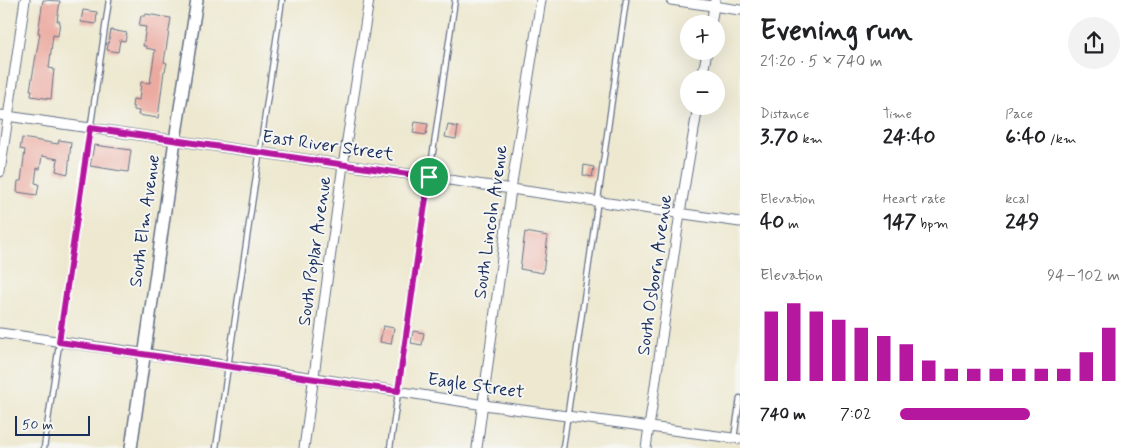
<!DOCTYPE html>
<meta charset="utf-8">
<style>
:root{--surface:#fff;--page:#f2f2f2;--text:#202124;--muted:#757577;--accent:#b5179e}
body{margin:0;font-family:Mynerve,sans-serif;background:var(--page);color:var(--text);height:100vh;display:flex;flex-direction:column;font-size:19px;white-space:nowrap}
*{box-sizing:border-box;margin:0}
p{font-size:16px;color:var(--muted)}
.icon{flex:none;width:28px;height:28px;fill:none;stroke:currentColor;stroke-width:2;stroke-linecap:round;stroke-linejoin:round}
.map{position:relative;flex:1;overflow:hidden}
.panel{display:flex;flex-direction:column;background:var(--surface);width:400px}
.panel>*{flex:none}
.controls{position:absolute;left:680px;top:15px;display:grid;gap:10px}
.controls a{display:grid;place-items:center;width:45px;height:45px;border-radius:50%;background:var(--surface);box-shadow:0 5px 20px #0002;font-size:25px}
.scale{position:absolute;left:15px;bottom:12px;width:75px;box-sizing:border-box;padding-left:5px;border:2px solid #1b2f5e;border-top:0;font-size:14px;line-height:18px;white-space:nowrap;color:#1b2f5e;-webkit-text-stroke:4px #f6f6f2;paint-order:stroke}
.pin{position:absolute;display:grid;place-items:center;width:42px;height:42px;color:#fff;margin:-21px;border:2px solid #fff;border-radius:50%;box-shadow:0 1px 5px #0007}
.round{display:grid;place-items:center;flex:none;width:52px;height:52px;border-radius:26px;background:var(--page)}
.overview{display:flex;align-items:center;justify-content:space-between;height:85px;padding:0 20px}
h1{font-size:28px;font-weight:700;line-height:38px}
.figures{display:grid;grid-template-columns:repeat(3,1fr);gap:8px;height:85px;padding:5px 20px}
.figures div{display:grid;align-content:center}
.figures b{font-size:21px;font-weight:700}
.figures small{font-size:14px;font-weight:400}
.figures p{font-size:14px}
.chart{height:140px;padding:10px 20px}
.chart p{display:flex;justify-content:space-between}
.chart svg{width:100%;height:90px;margin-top:5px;stroke:var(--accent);stroke-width:6}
ul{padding:0 20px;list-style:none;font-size:16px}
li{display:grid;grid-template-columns:80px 60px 1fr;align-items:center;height:38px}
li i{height:12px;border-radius:6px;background:var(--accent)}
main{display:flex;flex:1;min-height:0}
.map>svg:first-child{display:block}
</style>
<main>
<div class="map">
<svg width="740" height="448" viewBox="0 0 740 448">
<rect width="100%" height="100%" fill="#f6f6f2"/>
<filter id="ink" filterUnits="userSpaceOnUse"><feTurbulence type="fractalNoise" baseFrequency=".02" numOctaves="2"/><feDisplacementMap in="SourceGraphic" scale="10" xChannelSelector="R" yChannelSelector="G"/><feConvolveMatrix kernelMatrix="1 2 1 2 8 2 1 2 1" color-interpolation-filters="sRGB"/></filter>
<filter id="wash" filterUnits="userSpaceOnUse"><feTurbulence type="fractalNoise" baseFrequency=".0096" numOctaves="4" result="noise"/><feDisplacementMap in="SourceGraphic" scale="20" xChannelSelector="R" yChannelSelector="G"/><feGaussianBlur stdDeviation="1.12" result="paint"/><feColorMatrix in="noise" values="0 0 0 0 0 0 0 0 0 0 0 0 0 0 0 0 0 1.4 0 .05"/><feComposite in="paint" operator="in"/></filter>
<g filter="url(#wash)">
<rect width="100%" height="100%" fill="#ede8cf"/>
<g id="blocks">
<!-- building -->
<g fill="#ebaaa0">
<path d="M43 0 60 1 57 21H60L58 36 53 35 49 68 54 69 51 99 31 96 32 90H30L40 33H38Z"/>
<path d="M83 10 97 12 96 24 81 22Z"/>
<path d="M146 14 171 18 164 62 167 63 165 71H164L158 118 138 115 139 111 134 110V107H132L133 99 139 100 141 82 150 83 155 50 146 48V46H143L146 27 139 26 141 16H145Z"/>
<path d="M111 30 127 33 125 41 120 40 118 52 107 50Z"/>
<path d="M415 122 428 124 426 135 413 133Z"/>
<path d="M448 125 458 127 456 139 445 137Z"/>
<path d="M22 138 58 144 59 140 71 142 68 174 56 171 58 159 42 156 40 169 37 168 35 183 39 184 37 195 17 192 18 181H21L25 150 20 149Z"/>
<path d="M94 145 131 150 128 172 90 166Z"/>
<path d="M584 165 594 167 592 177 583 175Z"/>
<path d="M525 232 548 236 543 273 520 269Z"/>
<path d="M383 326 394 328 391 344 380 342Z"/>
<path d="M413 331 424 333 422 345 411 343Z"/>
</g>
</g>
</g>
<g filter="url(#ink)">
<use href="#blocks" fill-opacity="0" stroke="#647086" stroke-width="1"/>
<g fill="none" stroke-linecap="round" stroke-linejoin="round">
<defs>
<g id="service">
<path d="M734 438 740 398"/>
<path d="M44 448 109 0"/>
<path d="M216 448 282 0"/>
<path d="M390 448 455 0"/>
<path d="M563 448 626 0"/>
</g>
<g id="minor">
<path d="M671 0 740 10"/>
<path d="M711 24 715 0"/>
<path d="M702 79 707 51"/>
<path d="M0 115 740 222"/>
<path d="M0 172 25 0"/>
<path d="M0 333 315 378 484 405 740 439"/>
<path d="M304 448 343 165 369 0"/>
<path d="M477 448 511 189 541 0"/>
<path d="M646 448 680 213 698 106"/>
</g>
<path id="tertiary" d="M131 448 175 140 197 0"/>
</defs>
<!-- service casing -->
<use href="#service" stroke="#647086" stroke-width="7"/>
<!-- minor casing -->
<use href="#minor" stroke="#647086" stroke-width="11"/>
<!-- tertiary casing -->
<use href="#tertiary" stroke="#647086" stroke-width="14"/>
<!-- service -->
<use href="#service" stroke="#fff" stroke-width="4.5"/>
<!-- minor -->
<use href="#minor" stroke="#fff" stroke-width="9"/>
<!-- tertiary -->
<use href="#tertiary" stroke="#fff" stroke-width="11"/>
</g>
</g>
<g fill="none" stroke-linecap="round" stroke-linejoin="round" filter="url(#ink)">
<defs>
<path id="route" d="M90 128 429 177 398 391 59 342Z"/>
</defs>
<!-- route casing -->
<use href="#route" stroke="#fff" stroke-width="10"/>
<!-- route -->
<use href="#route" stroke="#b5179e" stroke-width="6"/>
</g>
<g text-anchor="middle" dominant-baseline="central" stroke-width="4" stroke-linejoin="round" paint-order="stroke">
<!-- street labels -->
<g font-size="18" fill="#1b2f5e" stroke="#f6f6f2">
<text transform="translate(328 146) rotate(8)">East River Street</text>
<text transform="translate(145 221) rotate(-82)">South Elm Avenue</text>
<text transform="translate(491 222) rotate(-82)">South Lincoln Avenue</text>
<text transform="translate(315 251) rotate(-82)">South Poplar Avenue</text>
<text transform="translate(655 275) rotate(-82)">South Osborn Avenue</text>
<text transform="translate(476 386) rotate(8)">Eagle Street</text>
</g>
</g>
</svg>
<div class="controls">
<a>+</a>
<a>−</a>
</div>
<div class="scale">50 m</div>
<div class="pin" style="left:429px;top:177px;background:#1e9e55"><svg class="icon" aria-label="arrive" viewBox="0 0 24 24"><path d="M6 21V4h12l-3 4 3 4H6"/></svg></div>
</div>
<section class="panel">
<div class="overview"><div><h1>Evening run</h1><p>21:20 · 5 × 740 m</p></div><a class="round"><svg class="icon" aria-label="share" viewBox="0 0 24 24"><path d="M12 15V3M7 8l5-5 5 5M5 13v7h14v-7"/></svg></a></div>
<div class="figures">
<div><p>Distance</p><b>3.70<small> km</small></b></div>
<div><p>Time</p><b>24:40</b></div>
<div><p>Pace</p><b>6:40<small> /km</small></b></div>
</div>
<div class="figures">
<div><p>Elevation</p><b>40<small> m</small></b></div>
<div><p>Heart rate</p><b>147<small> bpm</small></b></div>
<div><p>kcal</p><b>249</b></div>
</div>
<div class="chart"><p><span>Elevation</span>94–102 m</p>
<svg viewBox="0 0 160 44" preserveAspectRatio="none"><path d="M5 44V10M15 44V6M25 44V10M35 44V14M45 44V18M55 44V22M65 44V26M75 44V34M85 44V38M95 44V38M105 44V38M115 44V38M125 44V38M135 44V38M145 44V30M155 44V18"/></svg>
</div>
<ul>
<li><b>740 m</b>7:02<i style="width:59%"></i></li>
</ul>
</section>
</main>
